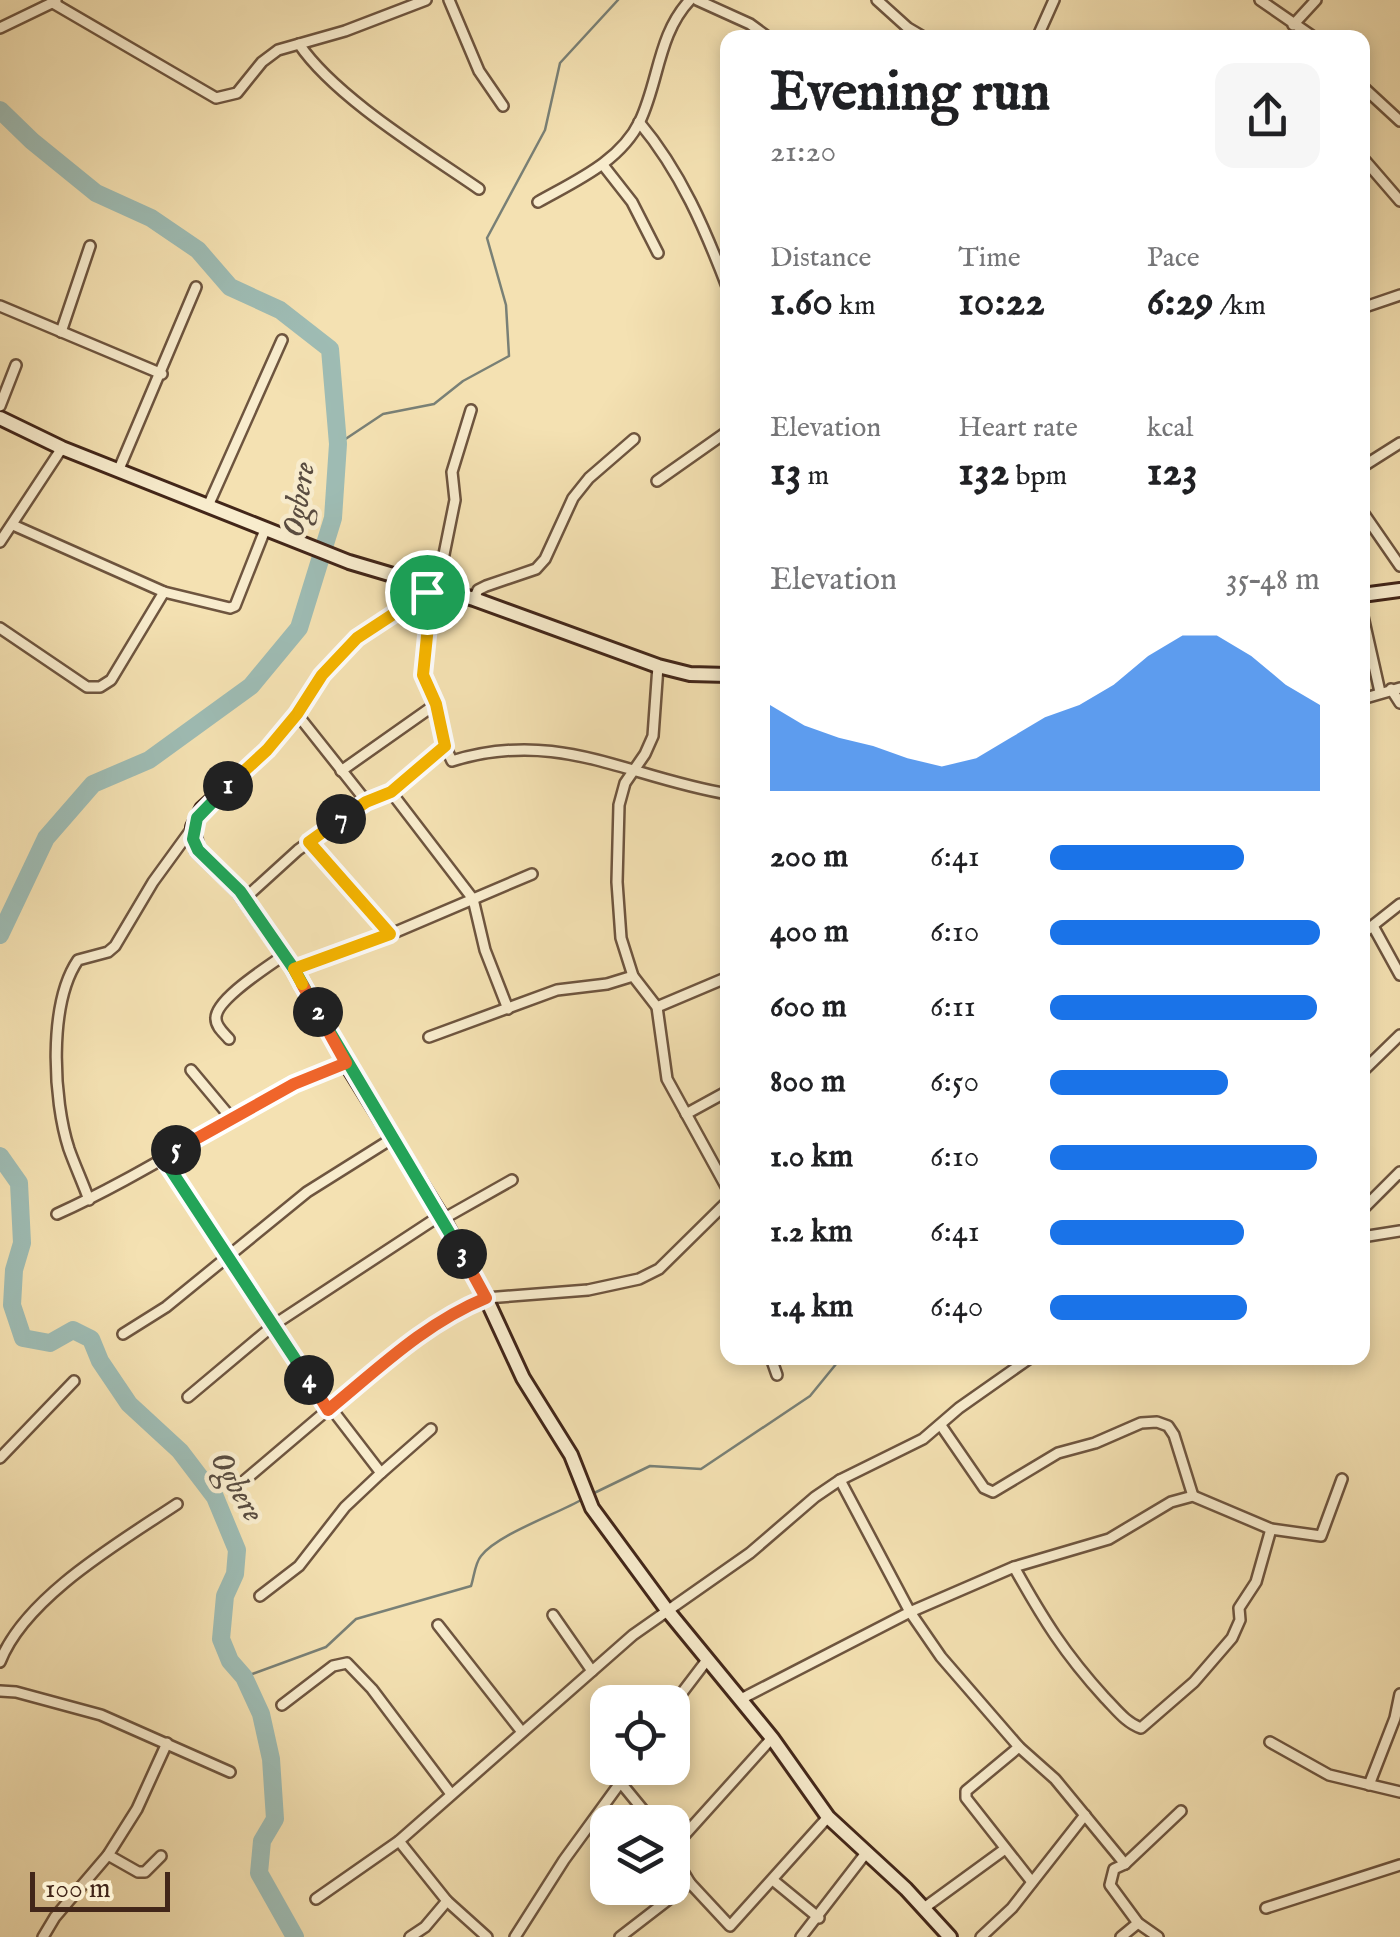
<!DOCTYPE html>
<meta charset="utf-8">
<style>
:root{--surface:#fff;--page:#f6f6f6;--text:#202124;--muted:#757577;--accent:#1a73e8}
body{margin:0;font-family:"IM FELL English",serif;background:var(--page);color:var(--text);height:100vh;display:flex;flex-direction:column;font-size:38px;white-space:nowrap}
*{box-sizing:border-box;margin:0}
p{font-size:32px;color:var(--muted)}
.icon{flex:none;width:55px;height:55px;fill:none;stroke:currentColor;stroke-width:2;stroke-linecap:round;stroke-linejoin:round}
.map{position:relative;flex:1;overflow:hidden}
.drawer{position:absolute;left:720px;top:30px;width:650px;height:1335px;display:flex;flex-direction:column;background:var(--surface);border-radius:20px;box-shadow:0 5px 15px #0003}
.drawer>*{flex:none}
.fabs{position:absolute;left:590px;top:1685px;display:grid;gap:20px}
.fabs a{display:grid;place-items:center;width:100px;height:100px;border-radius:20px;background:var(--surface);box-shadow:0 5px 15px #0003;font-size:50px}
.scale{position:absolute;left:30px;bottom:25px;width:140px;box-sizing:border-box;padding-left:10px;border:5px solid #422619;border-top:0;font-size:28px;line-height:35px;white-space:nowrap;color:#422619;-webkit-text-stroke:8px #f8eccd;paint-order:stroke}
.pin{position:absolute;display:grid;place-items:center;width:85px;height:85px;color:#fff;margin:-42px;border:5px solid #fff;border-radius:50%;box-shadow:0 2px 10px #0007}
.km{position:absolute;width:50px;height:50px;margin:-25px;border-radius:50%;background:#222;color:#fff;font-size:28px;line-height:50px;text-align:center}
.round{display:grid;place-items:center;flex:none;width:105px;height:105px;border-radius:20px;background:var(--page)}
.overview{display:flex;align-items:center;justify-content:space-between;height:170px;padding:0 50px}
h1{font-size:55px;font-weight:700;line-height:75px}
.figures{display:grid;grid-template-columns:repeat(3,1fr);gap:15px;height:170px;padding:10px 50px}
.figures div{display:grid;align-content:center}
.figures b{font-size:42px;font-weight:700}
.figures small{font-size:28px;font-weight:400}
.figures p{font-size:28px}
.chart{height:280px;padding:20px 50px}
.chart p{display:flex;justify-content:space-between}
.chart svg{width:100%;height:180px;margin-top:10px;fill:var(--accent);opacity:.7}
ul{padding:0 50px;list-style:none;font-size:32px}
li{display:grid;grid-template-columns:160px 120px 1fr;align-items:center;height:75px}
li i{height:25px;border-radius:12px;background:var(--accent)}
.map>svg:first-child{display:block}
</style>
<div class="map">
<svg width="1400" height="1937" viewBox="0 0 1400 1937">
<rect width="100%" height="100%" fill="#f4e1b2"/>
<filter id="stains"><feTurbulence type="fractalNoise" baseFrequency=".002" numOctaves="4"/><feColorMatrix values="0 0 0 0 .2 0 0 0 0 .09 0 0 0 0 .02 0 0 0 .5 -.17"/></filter>
<radialGradient id="worn" r=".72"><stop offset=".6" stop-color="#630" stop-opacity="0"/><stop offset="1" stop-color="#630" stop-opacity=".3"/></radialGradient>
<g fill="none" stroke-linecap="round" stroke-linejoin="round">
<!-- stream -->
<g stroke="#798076" stroke-width="2.5">
<path d="M338 444 383 414 434 404 463 381 509 356 506 305 487 238 545 130 560 63 618 0"/>
<path d="M590 1495 650 1466 701 1469 810 1396 841 1358"/>
<path d="M244 1677 326 1647 356 1619 471 1586C474 1577 475 1563 481 1556 498 1534 557 1514 583 1499"/>
</g>
<!-- river -->
<g stroke="#9ebcb4" stroke-width="18">
<path d="M0 110 32 141 96 193 151 218 198 250 230 287 280 310 330 349 338 444 333 518 299 628 251 686 149 760 93 784 46 838 0 935"/>
<path d="M0 1156 19 1183 22 1243 14 1270 12 1305 23 1338 50 1343 73 1330 91 1339 100 1361 129 1404 180 1451 215 1497 237 1550 235 1574 225 1596 221 1639 230 1661 244 1677 261 1714 271 1759 275 1819 262 1841 259 1873 295 1937"/>
</g>
<defs>
<g id="street">
<path d="M449 0 479 71 503 106"/>
<path d="M697 0 750 24 769 38"/>
<path d="M877 0 908 28 925 38"/>
<path d="M1260 0 1315 38"/>
<path d="M53 3 216 98 237 93 262 62 278 50 345 31 426 0"/>
<path d="M1293 25 1316 0"/>
<path d="M0 28 56 1"/>
<path d="M1037 38 1054 0"/>
<path d="M299 44C335 97 424 151 479 189"/>
<path d="M1362 86 1400 121"/>
<path d="M639 122C681 172 705 229 728 289"/>
<path d="M1362 157 1400 201"/>
<path d="M603 165 632 202 658 253"/>
<path d="M538 202C575 181 620 162 640 121 659 81 658 34 690 0"/>
<path d="M0 306 162 374"/>
<path d="M1362 308 1400 295"/>
<path d="M61 332 90 246"/>
<path d="M0 406 16 365"/>
<path d="M1362 467 1400 443"/>
<path d="M119 469 196 287"/>
<path d="M657 481 728 431"/>
<path d="M208 506 282 340"/>
<path d="M1362 511 1400 566"/>
<path d="M13 525 164 592 230 608 235 606 265 530"/>
<path d="M0 542 62 448"/>
<path d="M437 589 455 500 452 472 471 410"/>
<path d="M427 592 428 626 423 675 436 704 445 746 452 761C559 728 626 777 728 794"/>
<path d="M474 599 478 590 486 586 536 569 545 559 573 498 589 478 634 439"/>
<path d="M1362 612 1380 692"/>
<path d="M0 628 87 687H100L111 680 164 592"/>
<path d="M658 666 653 736 645 754 625 783 619 805 617 882 621 938 633 976 657 1007 667 1079 728 1190"/>
<path d="M1391 689 1400 703"/>
<path d="M1362 699 1400 688"/>
<path d="M297 714 366 801"/>
<path d="M341 771 436 704"/>
<path d="M391 792 473 899 485 950 508 1009"/>
<path d="M309 842 391 934"/>
<path d="M243 900 298 850 366 801 391 792 445 746"/>
<path d="M1373 926 1400 975"/>
<path d="M1362 934 1400 904"/>
<path d="M294 969 391 934 532 874"/>
<path d="M657 1007 728 977"/>
<path d="M429 1037 557 990 607 984 633 976"/>
<path d="M229 1039C224 1033 216 1027 216 1019 214 1000 269 966 284 955"/>
<path d="M191 1070 232 1119"/>
<path d="M1362 1072 1400 1035"/>
<path d="M686 1114 728 1091"/>
<path d="M163 1158C217 1243 275 1324 328 1411"/>
<path d="M89 1200C83 1183 75 1166 69 1149 53 1100 48 1004 78 960L108 952 115 946 153 882 193 827"/>
<path d="M1362 1210 1400 1172"/>
<path d="M57 1214C157 1169 245 1104 346 1063"/>
<path d="M443 1219 512 1180"/>
<path d="M1362 1237 1400 1231"/>
<path d="M123 1334 166 1307 307 1192 393 1138"/>
<path d="M771 1358 777 1375"/>
<path d="M188 1397 275 1324 441 1215"/>
<path d="M942 1427 984 1488 993 1492 1058 1453 1095 1443 1141 1423 1157 1422 1168 1426 1174 1435 1193 1496"/>
<path d="M0 1458 74 1381"/>
<path d="M381 1473 431 1429"/>
<path d="M245 1480 398 1350 466 1307 486 1298 588 1290 639 1279 659 1269 728 1201"/>
<path d="M840 1480 910 1612 941 1657 1019 1747 1055 1779 1125 1864"/>
<path d="M1014 1567C1043 1619 1064 1653 1105 1698 1116 1709 1126 1723 1141 1728L1194 1682 1232 1638 1240 1620 1239 1608 1256 1582 1271 1529"/>
<path d="M260 1596 299 1566 345 1507 381 1473 331 1408"/>
<path d="M553 1615 592 1671"/>
<path d="M438 1625 522 1732"/>
<path d="M0 1662C25 1597 120 1542 177 1504"/>
<path d="M0 1691 16 1692 101 1715 230 1772"/>
<path d="M741 1699 910 1612 1014 1567 1109 1539 1171 1502 1193 1496 1271 1529 1321 1536 1342 1479"/>
<path d="M282 1705 333 1666 347 1663 372 1689 451 1794"/>
<path d="M672 1706 707 1660"/>
<path d="M1270 1742 1329 1775 1400 1792"/>
<path d="M1019 1747 966 1791V1798L1032 1882"/>
<path d="M621 1783 653 1822"/>
<path d="M1369 1785 1395 1718 1400 1694"/>
<path d="M399 1841 447 1901 487 1937"/>
<path d="M672 1849 772 1738"/>
<path d="M672 1853 690 1883 730 1926 828 1817"/>
<path d="M108 1855 138 1872H145L161 1856"/>
<path d="M774 1881 819 1918"/>
<path d="M316 1899 399 1841 633 1635 750 1553 815 1497 840 1480 923 1439 959 1408 1030 1358"/>
<path d="M924 1908 1005 1849"/>
<path d="M1266 1908 1400 1865"/>
<path d="M43 1937 55 1917 108 1855 137 1809 167 1743"/>
<path d="M410 1937 425 1927 447 1901"/>
<path d="M515 1937 564 1860 631 1768"/>
<path d="M620 1937 690 1883"/>
<path d="M801 1937 866 1853"/>
<path d="M981 1937 1012 1908 1085 1815"/>
<path d="M1121 1937 1138 1923"/>
<path d="M1158 1937 1138 1923 1110 1885 1114 1869 1125 1864 1181 1811"/>
</g>
<g id="secondary">
<path d="M0 418 62 448 349 562 474 599 658 666 690 674 728 675"/>
<path d="M428 586 427 592 357 638 322 675 297 714 267 750 202 809 193 827 197 850 239 891 294 969 346 1063 443 1219 486 1298 523 1378 571 1455 592 1508 667 1610 772 1738 828 1817 906 1889 950 1937"/>
<path d="M1362 595 1400 590"/>
</g>
</defs>
<!-- street casing -->
<use href="#street" stroke="#6e553f" stroke-width="14"/>
<!-- secondary casing -->
<use href="#secondary" stroke="#422619" stroke-width="18"/>
<!-- street -->
<use href="#street" stroke="#f8eccd" stroke-width="9"/>
<!-- secondary -->
<use href="#secondary" stroke="#f8eccd" stroke-width="12"/>
</g>
<g fill="none" stroke-linecap="round" stroke-linejoin="round">
<defs>
<path id="split-1" d="M228 786 267 750 297 714 322 675 357 638 427 592"/>
<path id="split-2" d="M228 786 197 818 193 839 198 850 240 891 294 969 318 1012"/>
<path id="split-3" d="M318 1012 462 1254"/>
<path id="split-4" d="M309 1380 328 1410C378 1369 425 1323 486 1298L462 1254"/>
<path id="split-5" d="M176 1150 163 1158 309 1380"/>
<path id="split-6" d="M176 1150 294 1084 346 1063 302 984"/>
<path id="split-7" d="M302 984 294 969 390 934 309 842 341 819"/>
<path id="split-8" d="M341 819 366 802 391 792 445 746 436 704 423 675 428 626 427 592"/>
</defs>
<!-- split-1 casing -->
<use href="#split-1" stroke="#fff" stroke-width="20"/>
<!-- split-2 casing -->
<use href="#split-2" stroke="#fff" stroke-width="20"/>
<!-- split-3 casing -->
<use href="#split-3" stroke="#fff" stroke-width="20"/>
<!-- split-4 casing -->
<use href="#split-4" stroke="#fff" stroke-width="20"/>
<!-- split-5 casing -->
<use href="#split-5" stroke="#fff" stroke-width="20"/>
<!-- split-6 casing -->
<use href="#split-6" stroke="#fff" stroke-width="20"/>
<!-- split-7 casing -->
<use href="#split-7" stroke="#fff" stroke-width="20"/>
<!-- split-8 casing -->
<use href="#split-8" stroke="#fff" stroke-width="20"/>
<!-- split-1 -->
<use href="#split-1" stroke="#f5b400" stroke-width="12"/>
<!-- split-2 -->
<use href="#split-2" stroke="#22a559" stroke-width="12"/>
<!-- split-3 -->
<use href="#split-3" stroke="#22a559" stroke-width="12"/>
<!-- split-4 -->
<use href="#split-4" stroke="#f0652b" stroke-width="12"/>
<!-- split-5 -->
<use href="#split-5" stroke="#22a559" stroke-width="12"/>
<!-- split-6 -->
<use href="#split-6" stroke="#f0652b" stroke-width="12"/>
<!-- split-7 -->
<use href="#split-7" stroke="#f5b400" stroke-width="12"/>
<!-- split-8 -->
<use href="#split-8" stroke="#f5b400" stroke-width="12"/>
</g>
<g text-anchor="middle" dominant-baseline="central" stroke-width="9" stroke-linejoin="round" paint-order="stroke">
<!-- water labels -->
<g font-size="32" font-style="italic" fill="#594c40" stroke="#f8eccd">
<text transform="translate(300 500) rotate(-81)">Ogbere</text>
<text transform="translate(236 1487) rotate(60)">Ogbere</text>
</g>
</g>
<rect width="100%" height="100%" filter="url(#stains)"/>
<rect width="100%" height="100%" fill="url(#worn)"/>
</svg>
<div class="fabs">
<a><svg class="icon" aria-label="locate" viewBox="0 0 24 24"><circle cx="12" cy="12" r="6"/><path d="M12 2v4M12 18v4M2 12h4M18 12h4"/></svg></a>
<a><svg class="icon" aria-label="layers" viewBox="0 0 24 24"><path d="M12 4l9 5-9 5-9-5zM3 14l9 5 9-5"/></svg></a>
</div>
<div class="scale">100 m</div>
<div class="pin" style="left:427px;top:592px;background:#1e9e55"><svg class="icon" aria-label="arrive" viewBox="0 0 24 24"><path d="M6 21V4h12l-3 4 3 4H6"/></svg></div>
<b class="km" style="left:228px;top:786px">1</b>
<b class="km" style="left:318px;top:1012px">2</b>
<b class="km" style="left:462px;top:1254px">3</b>
<b class="km" style="left:309px;top:1380px">4</b>
<b class="km" style="left:176px;top:1150px">5</b>
<b class="km" style="left:341px;top:819px">7</b>
<section class="drawer">
<div class="overview"><div><h1>Evening run</h1><p>21:20</p></div><a class="round"><svg class="icon" aria-label="share" viewBox="0 0 24 24"><path d="M12 15V3M7 8l5-5 5 5M5 13v7h14v-7"/></svg></a></div>
<div class="figures">
<div><p>Distance</p><b>1.60<small> km</small></b></div>
<div><p>Time</p><b>10:22</b></div>
<div><p>Pace</p><b>6:29<small> /km</small></b></div>
</div>
<div class="figures">
<div><p>Elevation</p><b>13<small> m</small></b></div>
<div><p>Heart rate</p><b>132<small> bpm</small></b></div>
<div><p>kcal</p><b>123</b></div>
</div>
<div class="chart"><p><span>Elevation</span>35–48 m</p>
<svg viewBox="0 0 160 44" preserveAspectRatio="none"><path d="M0 44V23L10 28L20 31L30 33L40 36L50 38L60 36L70 31L80 26L90 23L100 18L110 11L120 6L130 6L140 11L150 18L160 23V44z"/></svg>
</div>
<ul>
<li><b>200 m</b>6:41<i style="width:72%"></i></li>
<li><b>400 m</b>6:10<i style="width:100%"></i></li>
<li><b>600 m</b>6:11<i style="width:99%"></i></li>
<li><b>800 m</b>6:50<i style="width:66%"></i></li>
<li><b>1.0 km</b>6:10<i style="width:99%"></i></li>
<li><b>1.2 km</b>6:41<i style="width:72%"></i></li>
<li><b>1.4 km</b>6:40<i style="width:73%"></i></li>
</ul>
</section>
</div>
